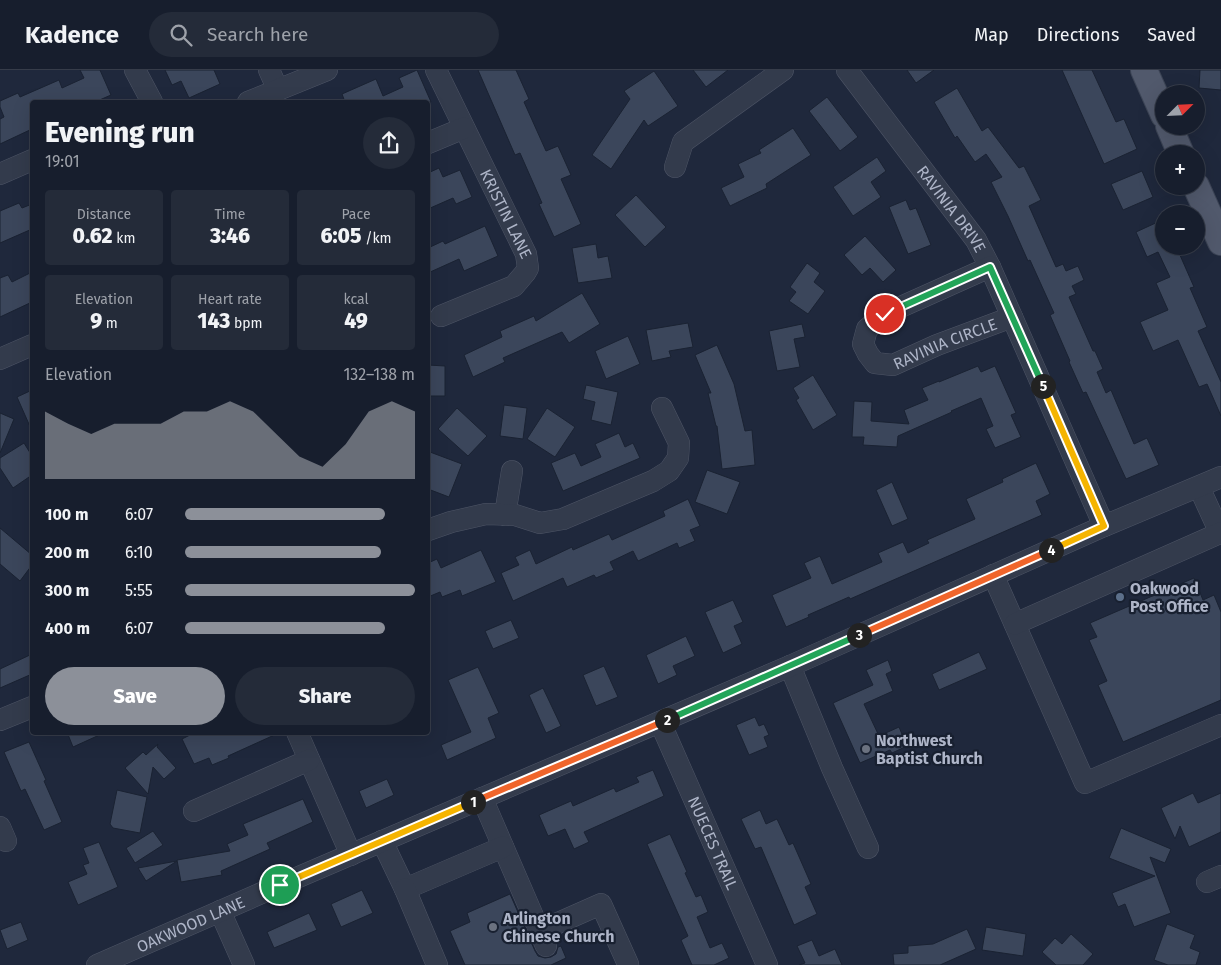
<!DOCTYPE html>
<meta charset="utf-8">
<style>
:root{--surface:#171e2d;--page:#242b39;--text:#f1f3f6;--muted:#9ea2aa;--line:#363c49;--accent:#8c9099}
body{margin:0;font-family:"Fira Sans",sans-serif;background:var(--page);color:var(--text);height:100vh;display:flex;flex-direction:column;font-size:19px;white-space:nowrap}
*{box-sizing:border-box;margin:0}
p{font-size:16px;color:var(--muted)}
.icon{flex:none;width:28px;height:28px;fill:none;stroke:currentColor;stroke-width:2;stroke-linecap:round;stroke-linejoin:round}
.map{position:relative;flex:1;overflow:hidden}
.panel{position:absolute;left:30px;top:30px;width:400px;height:635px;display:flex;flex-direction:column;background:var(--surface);border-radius:5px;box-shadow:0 5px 20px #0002,0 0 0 1px var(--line)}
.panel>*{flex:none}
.needle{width:32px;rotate:66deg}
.controls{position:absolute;left:1155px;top:15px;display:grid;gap:10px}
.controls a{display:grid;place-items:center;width:50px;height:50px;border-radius:50%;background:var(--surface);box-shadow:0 5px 20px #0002,0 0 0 1px var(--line);font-size:25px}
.pin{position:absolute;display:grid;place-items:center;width:42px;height:42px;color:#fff;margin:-21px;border:2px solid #fff;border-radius:50%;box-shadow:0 1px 5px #0007}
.km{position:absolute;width:25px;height:25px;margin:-12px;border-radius:50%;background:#222;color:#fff;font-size:14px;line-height:25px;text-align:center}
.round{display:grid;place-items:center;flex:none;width:52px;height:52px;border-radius:26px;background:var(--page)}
.head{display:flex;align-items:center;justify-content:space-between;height:85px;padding:0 15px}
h1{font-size:28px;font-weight:800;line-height:38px}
.stats{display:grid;grid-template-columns:repeat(3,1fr);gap:8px;height:85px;padding:5px 15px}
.stats div{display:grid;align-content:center;border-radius:5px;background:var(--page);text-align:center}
.stats b{font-size:21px;font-weight:800}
.stats small{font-size:14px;font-weight:400}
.stats p{font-size:14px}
.chart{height:140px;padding:10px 15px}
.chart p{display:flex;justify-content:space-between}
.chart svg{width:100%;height:90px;margin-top:5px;fill:var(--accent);opacity:.7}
.primary-button{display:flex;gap:10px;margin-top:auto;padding:10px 15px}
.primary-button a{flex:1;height:58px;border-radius:30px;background:var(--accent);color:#fff;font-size:20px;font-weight:800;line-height:58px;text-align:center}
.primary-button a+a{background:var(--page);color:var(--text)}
ul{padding:0 15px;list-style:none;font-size:16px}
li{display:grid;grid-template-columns:80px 60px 1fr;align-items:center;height:38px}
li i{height:12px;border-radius:6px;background:var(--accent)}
header{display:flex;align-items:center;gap:30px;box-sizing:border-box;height:70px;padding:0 25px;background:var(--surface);border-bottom:1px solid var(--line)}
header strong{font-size:24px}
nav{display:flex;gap:28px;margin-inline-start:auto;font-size:18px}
.search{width:350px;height:45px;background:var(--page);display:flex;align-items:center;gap:12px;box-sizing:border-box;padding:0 18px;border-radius:28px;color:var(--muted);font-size:19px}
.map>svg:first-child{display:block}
</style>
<header>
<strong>Kadence</strong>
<div class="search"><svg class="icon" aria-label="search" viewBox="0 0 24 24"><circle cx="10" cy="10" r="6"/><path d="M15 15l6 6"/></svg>Search here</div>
<nav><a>Map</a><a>Directions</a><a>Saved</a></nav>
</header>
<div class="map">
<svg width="1221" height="895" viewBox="0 0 1221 895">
<rect width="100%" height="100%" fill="#1f283c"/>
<!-- building -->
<g fill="#3b465b" stroke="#1a2232">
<path d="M80 0H100L111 25 95 32H32V59L0 74V49L4 47 0 37V31L18 23 20 27 59 10 62 18 84 8Z"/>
<path d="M165 0H214L220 14 189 28 181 11 172 15Z"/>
<path d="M417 0 431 32H345L342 24 376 9 383 26 403 17 399 8Z"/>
<path d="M478 0H516L529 29 524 32 546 81 558 76 571 105 561 109 581 154 554 167 539 134 542 133 520 83 515 85Z"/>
<path d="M693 0H728L706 17Z"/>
<path d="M907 0H934L916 13Z"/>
<path d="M1062 0H1092L1116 52 1124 49 1137 79 1104 94Z"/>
<path d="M1200 0H1221V20L1199 18Z"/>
<path d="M654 1 678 36 648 56 644 50 611 99 592 85 630 29 624 21Z"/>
<path d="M957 18 982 61 988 57 1019 98 1024 96 1041 130 1029 136 1056 197 1063 194 1066 201 1078 196 1084 210 1072 216 1076 224 1069 227 1093 281H1095L1103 299 1097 302 1106 323 1111 320 1134 374 1147 368 1159 395 1126 409 1086 322 1083 323 1069 292 1070 291 1050 245 1054 243 1030 190 1028 191 1008 146 991 112 1002 107 986 84 975 92 957 66 955 68 934 32Z"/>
<path d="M827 27 858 67 840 81 809 41Z"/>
<path d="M793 58 811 85 766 114 767 118 730 136 721 118 744 107 738 94 761 83 759 80Z"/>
<path d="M877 87 886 101 871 112 881 127 853 146 833 117Z"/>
<path d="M439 98 443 107 460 100 472 127 456 134 453 128 428 139V103Z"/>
<path d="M1142 101 1153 127 1123 140 1111 114Z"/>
<path d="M636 125 666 157 645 177 615 145Z"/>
<path d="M906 130 910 140 916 138 931 175 908 184 889 137Z"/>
<path d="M19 133 22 138 32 134V159L0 173V141Z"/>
<path d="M1160 151 1164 160V176H1176L1194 217 1190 218 1207 257 1198 261 1221 312V346L1207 314 1199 317 1178 270 1153 281 1140 252 1168 240 1156 213 1170 207 1158 182 1147 187 1136 162Z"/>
<path d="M485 156 498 186 464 201 459 189 428 203V178L443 171 445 174Z"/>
<path d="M865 166 896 200 883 212 870 198 862 205 844 185Z"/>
<path d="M596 174 598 188 608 186 612 208 578 213 572 178Z"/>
<path d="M807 193 820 203 814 212 825 221 808 244 789 231 796 222 790 217Z"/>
<path d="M32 202V232L0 247V208L8 205 12 212Z"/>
<path d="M582 223 600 254 569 273 562 262 503 288 505 292 473 307 464 285 502 267 500 261 534 246 536 251Z"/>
<path d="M688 253 693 277 669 281 671 287 652 291 646 260Z"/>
<path d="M802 254 805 267 794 269 800 297 777 301 769 261Z"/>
<path d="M628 266 640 294 606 309 595 281Z"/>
<path d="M717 275 734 314 745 361 752 360 755 395 722 399 717 356H716L708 323H711L695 285Z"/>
<path d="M428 295 445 296V326H428Z"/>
<path d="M978 296 981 302 995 296 1016 343 1011 345 1021 367 995 378 986 359 993 356 981 328 951 341 952 342 898 366 897 377 863 375 864 367H852L854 331 872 332 871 351 909 354 904 340 928 330 922 318 939 311V312Z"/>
<path d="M813 305 837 345 813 360 796 330 799 328 793 318Z"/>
<path d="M586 315 618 322 611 355 591 350 595 332 583 329Z"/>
<path d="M32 320V361L17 327Z"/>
<path d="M504 335 527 338 523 369 500 366Z"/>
<path d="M457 338 487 366 468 386 438 359Z"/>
<path d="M547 338 575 357 555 387 527 369Z"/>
<path d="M0 343 14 349 0 383Z"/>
<path d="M619 363 625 377 633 373 640 388 563 421 551 393 575 383 581 396 601 387 595 374Z"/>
<path d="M24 373 32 386V405L13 418 0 398V388Z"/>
<path d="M430 382 462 394 449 427 428 419V388Z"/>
<path d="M1036 393 1050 424 1036 431 1042 445 850 529 849 527 808 545 809 547 786 557 772 525 811 508 804 493 820 486 832 514 882 492 878 483 903 472 908 483 929 473 927 470 975 449 966 429 1003 412 1002 409Z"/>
<path d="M707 400 740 412 727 444 695 432Z"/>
<path d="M892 412 908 449 892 456 876 420Z"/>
<path d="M688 429 700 456 690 460 695 471 679 478 677 473 638 491 633 481 610 492 614 500 596 508 594 505 567 517 563 508 513 531 501 503 519 495 515 487 530 480 536 494 572 477 573 480 609 464 612 470 665 446 663 441Z"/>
<path d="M0 458 32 485V495L20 511 0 494Z"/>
<path d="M481 480 496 512 462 526 460 520 442 527 440 522 428 527V493L437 489 441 498Z"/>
<path d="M1194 508 1203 530 1214 525 1221 542V630L1123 672 1098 615 1107 611 1089 570 1097 567 1090 553Z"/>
<path d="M733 530 743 552 734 556 742 574 723 583 705 542Z"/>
<path d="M511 550 519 568 493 579 485 561Z"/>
<path d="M686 566 695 586 673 596 677 605 658 614 646 585Z"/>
<path d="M979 582 987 599 939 620 932 604Z"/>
<path d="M32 584V604L0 618V599Z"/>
<path d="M888 590 892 601 886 604 893 621 864 634 879 666 899 657 907 676 892 683 890 680 860 693 833 633 873 615 866 600Z"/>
<path d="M604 596 618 627 596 636 583 605Z"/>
<path d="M478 597 499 643 488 648 496 668 447 690 441 675 471 662 448 610Z"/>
<path d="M543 618 561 656 546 663 529 625Z"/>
<path d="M755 647 759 656 764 654 769 665 764 667 768 677 749 685 736 655Z"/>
<path d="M67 662H106L73 677Z"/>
<path d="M196 662H281L228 686 229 688 212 695 209 688 194 694 182 669Z"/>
<path d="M29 672 46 710 44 711 62 752 44 760 25 719 21 721 4 682Z"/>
<path d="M158 674 157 677 176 698 164 709 153 697 148 724 125 698 143 682 146 685Z"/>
<path d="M653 700 664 726 584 762 589 772 574 779 565 759 548 766 539 745 571 731 573 736 614 718 616 722 639 712 636 707Z"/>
<path d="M387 709 394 725 366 738 359 721Z"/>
<path d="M117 720 147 727 140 763 113 758 110 754Z"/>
<path d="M1193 723 1198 733 1221 723V762L1189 777 1180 756 1175 769 1161 738Z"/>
<path d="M303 729 313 752 267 773 270 779 221 801 222 805 181 812 177 790 230 781 227 774 248 765 243 754Z"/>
<path d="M760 740 766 754 777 749 789 775 793 773 811 814 805 817 817 844 794 855 761 777 755 779 741 749Z"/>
<path d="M1121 758 1171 779 1165 793 1150 787 1171 843 1134 857 1125 834 1118 837 1112 823 1155 806 1109 788Z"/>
<path d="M153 761 163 775 135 793 126 778Z"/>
<path d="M670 764 687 802 685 803 696 827 701 825 708 842 697 847 710 878 722 873 729 888 714 895H692L681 870 688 866 647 774Z"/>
<path d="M99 772 118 817 78 835 68 812 87 804 83 795 89 793 83 778Z"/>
<path d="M177 791 146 811 138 798Z"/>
<path d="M362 820 373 843 341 857 331 834Z"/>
<path d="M510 824 535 881 538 886 545 888 551 887 556 884 558 877 561 876 566 888 551 895H465L450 861 470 852 467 843Z"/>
<path d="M309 843 317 860 274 878 267 862Z"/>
<path d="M21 852 28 870 7 879 0 860Z"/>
<path d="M1167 854 1195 865 1190 878 1200 882 1196 895H1168L1154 890Z"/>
<path d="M986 857 1026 864 1023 886 982 880Z"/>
<path d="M967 859 976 879 940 895H894L893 884 908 883V876L933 874Z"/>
<path d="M1071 864 1093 884 1083 895H1056L1042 882 1055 868 1062 874Z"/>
<path d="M812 870 819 886 835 879 842 895H799L805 893 797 876Z"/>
</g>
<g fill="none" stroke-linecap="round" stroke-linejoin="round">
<defs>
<g id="minor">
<path d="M135 0 152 32"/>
<path d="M269 0 278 20"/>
<path id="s1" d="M436 0 526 184 528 198 525 203 514 216 441 246"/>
<path id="s2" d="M847 0 976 170 990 197 1104 456"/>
<path d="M248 32 327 0"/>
<path d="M428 73 464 58"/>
<path d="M675 97 683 72 783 0"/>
<path d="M0 104 32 90"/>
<path id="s3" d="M990 197 885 244 867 259 863 274 868 284 875 293 893 295 937 275 1012 247"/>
<path d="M0 289 32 275"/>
<path d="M1199 417 1220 463 1221 462"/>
<path d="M505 445 512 401"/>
<path d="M428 460 451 452 486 444 515 445 540 453 563 449 653 411 669 401 678 388 679 373 662 338"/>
<path d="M993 505 1085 713 1221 655"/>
<path d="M1015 554 1220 463"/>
<path d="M790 596 832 698 868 778"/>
<path d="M0 650 32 637"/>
<path id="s4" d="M660 652 767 895"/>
<path d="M297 662 351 785"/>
<path d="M482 728 546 876"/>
<path d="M194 741 309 690"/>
<path d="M0 757 6 771"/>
<path d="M382 771 405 819 503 777"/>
<path d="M1207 812 1221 806"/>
<path d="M405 819 437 895"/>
<path d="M220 841 244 895"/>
<path d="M540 861 601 834 628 894 627 895"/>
<path id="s5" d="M97 895 280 815 790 596 1104 456 1221 407"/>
</g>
<g id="major">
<path d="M1144 0 1164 45"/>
<path d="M1169 56 1181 84"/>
<path d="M1196 116 1221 172"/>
</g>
</defs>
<!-- minor casing -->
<use href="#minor" stroke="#4e5566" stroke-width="22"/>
<!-- major casing -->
<use href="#major" stroke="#3c4455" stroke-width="28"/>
<!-- minor -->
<use href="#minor" stroke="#333b4c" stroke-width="21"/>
<!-- major -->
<use href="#major" stroke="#51596c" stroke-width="26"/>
</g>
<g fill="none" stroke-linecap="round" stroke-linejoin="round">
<defs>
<path id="split-1" d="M280 815 473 732"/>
<path id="split-2" d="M473 732 667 650"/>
<path id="split-3" d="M667 650 859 565"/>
<path id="split-4" d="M859 565 1051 480"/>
<path id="split-5" d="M1043 316 1104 456 1051 480"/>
<path id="split-6" d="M885 244 990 197 1043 316"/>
</defs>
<!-- split-1 casing -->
<use href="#split-1" stroke="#fff" stroke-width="10"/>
<!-- split-2 casing -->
<use href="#split-2" stroke="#fff" stroke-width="10"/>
<!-- split-3 casing -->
<use href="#split-3" stroke="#fff" stroke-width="10"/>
<!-- split-4 casing -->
<use href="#split-4" stroke="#fff" stroke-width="10"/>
<!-- split-5 casing -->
<use href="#split-5" stroke="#fff" stroke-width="10"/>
<!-- split-6 casing -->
<use href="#split-6" stroke="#fff" stroke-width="10"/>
<!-- split-1 -->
<use href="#split-1" stroke="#f5b400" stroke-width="6"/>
<!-- split-2 -->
<use href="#split-2" stroke="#f0652b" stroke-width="6"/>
<!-- split-3 -->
<use href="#split-3" stroke="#22a559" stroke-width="6"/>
<!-- split-4 -->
<use href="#split-4" stroke="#f0652b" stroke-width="6"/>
<!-- split-5 -->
<use href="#split-5" stroke="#f5b400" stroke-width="6"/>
<!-- split-6 -->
<use href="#split-6" stroke="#22a559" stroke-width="6"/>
</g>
<!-- markers -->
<circle fill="#5c6f8a" stroke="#182030" stroke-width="2" cx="1120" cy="527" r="5"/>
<g fill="#6b7280" stroke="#182030" stroke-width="2">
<circle cx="866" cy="679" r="5"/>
<circle cx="493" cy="857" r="5"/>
</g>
<g text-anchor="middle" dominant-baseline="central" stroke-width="4.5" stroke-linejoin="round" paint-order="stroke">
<!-- street labels -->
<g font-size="16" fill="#aeb5c8" stroke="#182030">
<text stroke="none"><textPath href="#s2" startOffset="174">RAVINIA DRIVE</textPath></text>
<text stroke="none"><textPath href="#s1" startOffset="160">KRISTIN LANE</textPath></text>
<text stroke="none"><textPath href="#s3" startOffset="251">RAVINIA CIRCLE</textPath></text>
<text stroke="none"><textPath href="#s4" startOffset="132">NUECES TRAIL</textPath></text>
<text stroke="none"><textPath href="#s5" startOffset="102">OAKWOOD LANE</textPath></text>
</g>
<!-- poi labels -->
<g font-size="16" font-weight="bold" fill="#aeb5c8" stroke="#182030" text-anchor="start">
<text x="1130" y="518">Oakwood<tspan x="1130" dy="18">Post Office</tspan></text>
<text x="876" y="670">Northwest<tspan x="876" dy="18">Baptist Church</tspan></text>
<text x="503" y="848">Arlington<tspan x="503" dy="18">Chinese Church</tspan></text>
</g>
</g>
</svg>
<div class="controls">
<a><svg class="needle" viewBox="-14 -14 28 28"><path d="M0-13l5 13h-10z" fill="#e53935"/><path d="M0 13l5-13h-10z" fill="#9ea2aa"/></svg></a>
<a>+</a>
<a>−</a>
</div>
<div class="pin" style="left:280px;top:815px;background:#1e9e55"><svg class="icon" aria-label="arrive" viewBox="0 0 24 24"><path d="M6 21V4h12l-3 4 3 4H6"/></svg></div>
<div class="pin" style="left:885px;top:244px;background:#d93025"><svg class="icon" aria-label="check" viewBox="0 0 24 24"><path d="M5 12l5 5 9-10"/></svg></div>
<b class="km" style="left:473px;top:732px">1</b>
<b class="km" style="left:667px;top:650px">2</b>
<b class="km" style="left:859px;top:565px">3</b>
<b class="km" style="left:1051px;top:480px">4</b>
<b class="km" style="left:1043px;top:316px">5</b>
<section class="panel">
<div class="head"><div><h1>Evening run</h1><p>19:01</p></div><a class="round"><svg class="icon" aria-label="share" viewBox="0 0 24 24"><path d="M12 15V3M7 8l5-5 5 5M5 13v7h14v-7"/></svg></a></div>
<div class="stats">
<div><p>Distance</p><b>0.62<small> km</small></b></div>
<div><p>Time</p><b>3:46</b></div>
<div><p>Pace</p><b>6:05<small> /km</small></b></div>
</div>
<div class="stats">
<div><p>Elevation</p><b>9<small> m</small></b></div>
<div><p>Heart rate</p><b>143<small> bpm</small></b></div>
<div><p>kcal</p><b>49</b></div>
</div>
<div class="chart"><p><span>Elevation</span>132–138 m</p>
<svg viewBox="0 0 160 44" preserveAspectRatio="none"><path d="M0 44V11L10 17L20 22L30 17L40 17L50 17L60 11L70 11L80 6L90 11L100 22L110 33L120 38L130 27L140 11L150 6L160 11V44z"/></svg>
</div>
<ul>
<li><b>100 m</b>6:07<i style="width:87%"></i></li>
<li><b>200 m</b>6:10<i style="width:85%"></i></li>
<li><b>300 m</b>5:55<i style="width:100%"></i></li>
<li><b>400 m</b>6:07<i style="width:87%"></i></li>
</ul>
<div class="primary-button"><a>Save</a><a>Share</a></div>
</section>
</div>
